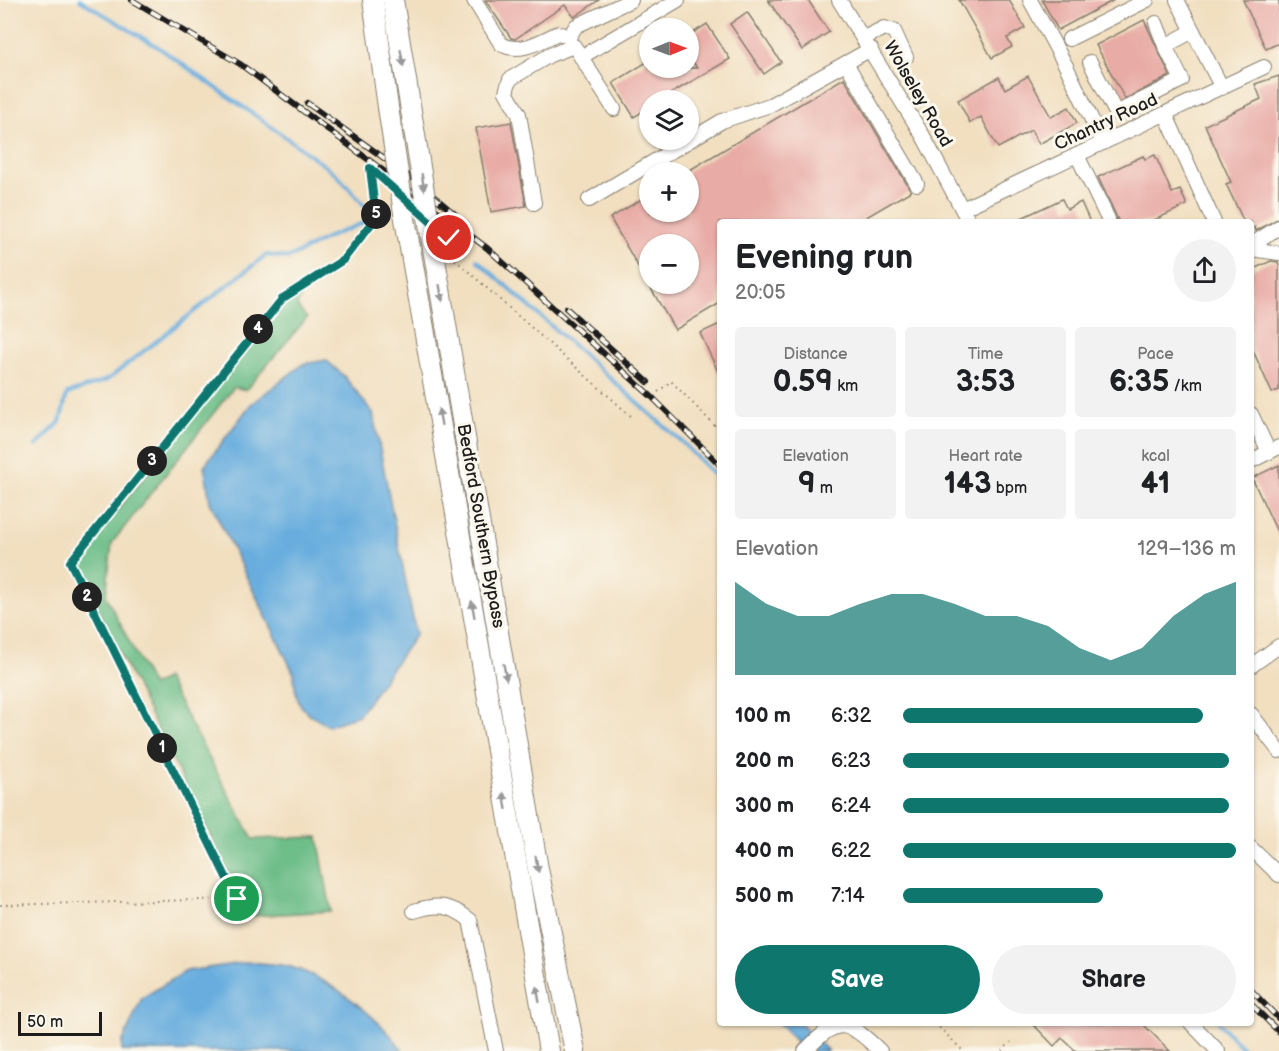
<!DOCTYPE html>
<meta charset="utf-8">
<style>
:root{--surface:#fff;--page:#f2f2f2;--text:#202124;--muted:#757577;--accent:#0f766e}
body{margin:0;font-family:"Balsamiq Sans",sans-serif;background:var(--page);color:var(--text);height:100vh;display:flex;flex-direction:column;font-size:22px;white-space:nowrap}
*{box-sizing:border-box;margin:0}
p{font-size:20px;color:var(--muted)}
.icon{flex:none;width:33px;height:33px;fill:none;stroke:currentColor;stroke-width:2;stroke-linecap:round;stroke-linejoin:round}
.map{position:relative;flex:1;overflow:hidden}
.sheet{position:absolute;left:717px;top:219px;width:537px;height:807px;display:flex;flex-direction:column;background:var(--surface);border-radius:6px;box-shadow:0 2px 4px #0004}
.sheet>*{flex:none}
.needle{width:39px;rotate:89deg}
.controls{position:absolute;left:639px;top:18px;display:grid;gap:12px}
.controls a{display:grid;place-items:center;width:60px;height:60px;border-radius:50%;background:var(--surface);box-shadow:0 2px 4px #0004;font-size:30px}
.scale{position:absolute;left:18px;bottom:15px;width:84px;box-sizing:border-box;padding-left:6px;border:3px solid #1c1c1c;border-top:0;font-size:16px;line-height:21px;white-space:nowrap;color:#1c1c1c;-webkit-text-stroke:4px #fbf7ec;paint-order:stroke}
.pin{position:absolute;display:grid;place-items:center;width:51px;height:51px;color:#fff;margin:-26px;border:3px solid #fff;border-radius:50%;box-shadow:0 2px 6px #0007}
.km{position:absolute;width:30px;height:30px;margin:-15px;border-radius:50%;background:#222;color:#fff;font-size:16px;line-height:30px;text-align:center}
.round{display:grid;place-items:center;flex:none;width:63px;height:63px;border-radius:32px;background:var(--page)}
.overview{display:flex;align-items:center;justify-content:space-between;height:102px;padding:0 18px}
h1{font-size:33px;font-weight:700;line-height:45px}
.figures{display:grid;grid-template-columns:repeat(3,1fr);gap:9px;height:102px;padding:6px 18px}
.figures div{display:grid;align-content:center;border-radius:6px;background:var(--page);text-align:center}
.figures b{font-size:30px;font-weight:700}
.figures small{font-size:16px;font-weight:400}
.figures p{font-size:16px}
.chart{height:168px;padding:12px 18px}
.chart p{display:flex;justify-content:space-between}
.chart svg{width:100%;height:108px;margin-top:6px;fill:var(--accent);opacity:.7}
.primary-button{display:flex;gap:12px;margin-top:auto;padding:12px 18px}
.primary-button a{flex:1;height:69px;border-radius:36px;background:var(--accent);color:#fff;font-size:24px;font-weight:700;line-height:69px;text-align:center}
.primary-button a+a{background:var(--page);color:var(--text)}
ul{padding:0 18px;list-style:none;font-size:20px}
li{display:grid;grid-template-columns:96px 72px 1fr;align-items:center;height:45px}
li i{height:15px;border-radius:8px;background:var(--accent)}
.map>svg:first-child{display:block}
</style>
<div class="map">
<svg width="1279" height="1051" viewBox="0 0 1279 1051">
<rect width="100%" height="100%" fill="#fbf7ec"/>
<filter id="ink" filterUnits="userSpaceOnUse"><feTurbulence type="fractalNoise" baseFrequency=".0167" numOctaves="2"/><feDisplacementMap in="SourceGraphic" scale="12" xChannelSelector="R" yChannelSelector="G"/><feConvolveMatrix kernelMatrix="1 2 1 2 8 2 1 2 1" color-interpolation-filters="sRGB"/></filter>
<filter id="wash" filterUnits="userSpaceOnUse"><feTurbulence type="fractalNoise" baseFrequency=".008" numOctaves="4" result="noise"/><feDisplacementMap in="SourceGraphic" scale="24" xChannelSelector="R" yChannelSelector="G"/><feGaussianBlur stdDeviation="1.35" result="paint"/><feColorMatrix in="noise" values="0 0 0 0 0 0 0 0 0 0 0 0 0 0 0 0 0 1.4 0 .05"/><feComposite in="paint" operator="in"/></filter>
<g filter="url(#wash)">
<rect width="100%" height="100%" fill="#f1dfc0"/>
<!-- forest -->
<path fill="#6ebe89" stroke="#456d52" stroke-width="1.5" d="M301 296 297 306 307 318 246 390 234 387 112 543 106 596 152 686 166 678 253 839 318 837 331 911 250 916 75 563 287 300Z"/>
<!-- water -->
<g fill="#68adde" stroke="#42647d" stroke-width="1.5">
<path d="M326 360 344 376 373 413 416 634 359 715 329 726C301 712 295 705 294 674L210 502 204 466 251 404 303 364Z"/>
<path d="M249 962C262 964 279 963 291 967 331 979 380 1018 403 1051H122V1043L142 998 186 971Z"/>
<path d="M778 1023 801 1024 828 1051H806Z"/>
</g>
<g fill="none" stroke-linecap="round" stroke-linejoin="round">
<!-- stream -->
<g stroke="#68adde" stroke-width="4">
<path d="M477 260 683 443 720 481"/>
<path d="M36 446 60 422 67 394 107 380 266 255 289 258 333 235 376 218 336 174 273 128 158 47 80 0"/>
<path d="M1219 1023 1245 1051"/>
</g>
</g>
<g id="blocks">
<!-- building -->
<g fill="#e8aba5" fill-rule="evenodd">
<path d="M485 0H599L574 17 565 5 515 39 511 38Z"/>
<path d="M768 0H808L829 32 802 50Z"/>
<path d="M959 0H1009L1025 28 1007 38 1012 47 992 58Z"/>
<path d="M1042 0H1114L1058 30Z"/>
<path d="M1243 0H1279V43L1266 49Z"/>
<path d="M747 12 781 62 764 74 730 24Z"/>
<path d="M1144 20 1170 76 1125 99 1096 45Z"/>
<path d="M707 24 730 59 660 100H650V107L634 117 613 83 650 60V68H697L688 54V36Z"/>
<path d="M1028 76 1051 117 1069 107 1077 123 1039 144 1031 130 998 148 981 117 970 123 958 100 999 77 1005 89Z"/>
<path d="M1279 76V218L1256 231 1255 227 1251 229V222H1244L1226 184 1231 182 1205 125 1261 99 1255 84Z"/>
<path d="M844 78 911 191 858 222H720V303L675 330 610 218 650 194V212H688V171ZM650 244H688V284H650Z"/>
<path d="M511 122 526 206 491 212 476 128Z"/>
<path d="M1155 155 1172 193 1180 190 1187 205 1150 222H1119L1098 177 1143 156 1145 159Z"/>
<path d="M1062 199 1067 209 1081 202 1090 222H1013Z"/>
<path d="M1271 261 1278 262 1279 265V390L1272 393 1251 346V270Z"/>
<path d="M720 324V376L700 333Z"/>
<path d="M1279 465V536L1252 478Z"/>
<path d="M1032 1023H1142L1170 1051H1076L1062 1038 1054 1046Z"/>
</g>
</g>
</g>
<g filter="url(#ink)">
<use href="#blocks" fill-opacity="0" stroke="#867e6e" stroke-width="1.5"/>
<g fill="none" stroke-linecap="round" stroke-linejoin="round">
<defs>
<g id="minor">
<path d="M474 0 501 44C519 55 541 41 558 33L569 37"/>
<path d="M839 0 923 136 969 222"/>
<path d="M1030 0 1066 66 1103 143"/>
<path d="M1177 0 1222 88"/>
<path d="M1156 23 1165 46"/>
<path d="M569 37 576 26 631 0"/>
<path d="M864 38 884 28 894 31 906 57"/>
<path d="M1069 39 1147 0"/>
<path d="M576 49 614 109"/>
<path d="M581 57 678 0"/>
<path d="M1090 62 1116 113 1182 80 1165 46 1193 31"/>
<path d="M846 63 917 184"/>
<path d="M1166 115 1214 222"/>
<path d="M1077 155 1108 219"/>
<path d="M589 200 722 121 770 105 871 49"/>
<path d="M534 203 519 114 506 92 510 79 550 55 574 46"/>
<path d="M962 209 1264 67"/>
<path d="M1251 245 1279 227"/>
<path d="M1251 249 1279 253"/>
<path d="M1251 414 1269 452"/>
<path d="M1251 461 1279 447"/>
<path d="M1251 666 1279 646"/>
<path d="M1251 714 1279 751"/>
<path d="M1251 848 1279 875"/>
<path d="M414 911C438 903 451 905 470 920L496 1051"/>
<path d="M1191 1023 1218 1051"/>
<path d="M805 1051C837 1017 847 1019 880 1051"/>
</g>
<g id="highway">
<path d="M373 0 388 107"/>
<path d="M393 0 414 129"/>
<path d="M404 213 549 1051"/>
<path d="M431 236 538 869 575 1051"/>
</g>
</defs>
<!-- minor casing -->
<use href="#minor" stroke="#867e6e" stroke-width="16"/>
<!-- highway casing -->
<use href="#highway" stroke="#867e6e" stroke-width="22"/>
<!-- path -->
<g stroke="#867e6e" stroke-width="2" stroke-dasharray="1.5 4.5" stroke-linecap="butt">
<path d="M448 237 453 258 632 417"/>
<path d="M658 392 671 381 720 431"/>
<path d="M0 905 237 899 70 563 283 298 343 260 376 218 370 168 383 180"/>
<path d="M935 1023 963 1051"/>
<path d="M1002 1051 1011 1042"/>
</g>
<!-- minor -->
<use href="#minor" stroke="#fff" stroke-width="14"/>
<!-- highway -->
<use href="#highway" stroke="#fff" stroke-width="20"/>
<defs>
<g id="rail">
<path d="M132 0 240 64 487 248 652 397 720 465"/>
<path d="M307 103 412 178 456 215"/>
<path d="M566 308 648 382"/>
<path d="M1251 990 1279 1019"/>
<path d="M1251 1004 1279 1032"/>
</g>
</defs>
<!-- rail casing -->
<use href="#rail" stroke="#1c1c1c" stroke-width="6"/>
<!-- rail -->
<use href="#rail" stroke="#fbf7ec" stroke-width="4" stroke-dasharray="11" stroke-linecap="butt"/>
<defs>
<g id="highway-bridge">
<path d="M388 107 404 213"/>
<path d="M414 129 431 236"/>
</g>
</defs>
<!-- highway-bridge casing -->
<use href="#highway-bridge" stroke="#867e6e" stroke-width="22" stroke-linecap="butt"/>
<!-- highway-bridge -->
<use href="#highway-bridge" stroke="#fff" stroke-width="20"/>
</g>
<!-- one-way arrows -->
<defs><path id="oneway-solid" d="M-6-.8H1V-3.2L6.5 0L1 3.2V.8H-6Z" transform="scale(1.5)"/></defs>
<g fill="#999">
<use href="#oneway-solid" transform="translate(402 58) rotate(80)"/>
<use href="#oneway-solid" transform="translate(423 182) rotate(81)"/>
<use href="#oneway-solid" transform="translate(441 293) rotate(80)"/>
<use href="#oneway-solid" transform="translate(440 417) rotate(-100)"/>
<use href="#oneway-solid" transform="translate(473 609) rotate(-100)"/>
<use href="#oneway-solid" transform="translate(505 672) rotate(80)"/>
<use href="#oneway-solid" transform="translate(505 801) rotate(-100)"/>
<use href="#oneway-solid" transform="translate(537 864) rotate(80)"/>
<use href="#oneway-solid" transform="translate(538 994) rotate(-100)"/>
</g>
</g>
<g fill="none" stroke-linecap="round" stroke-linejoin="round" filter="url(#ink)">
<defs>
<path id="route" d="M237 899 70 562 283 298 343 260 376 218 370 168 449 238"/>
</defs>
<!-- route casing -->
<use href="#route" stroke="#fff" stroke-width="12"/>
<!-- route -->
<use href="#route" stroke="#0f766e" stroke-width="8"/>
</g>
<g text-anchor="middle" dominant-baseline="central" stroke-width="6" stroke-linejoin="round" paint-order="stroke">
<!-- street labels -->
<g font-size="18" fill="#1c1c1c" stroke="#fbf7ec">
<text transform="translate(918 94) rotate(60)">Wolseley Road</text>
<text transform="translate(1106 122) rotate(-25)">Chantry Road</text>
<text transform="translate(481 526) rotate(80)">Bedford Southern Bypass</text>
</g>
</g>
</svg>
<div class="controls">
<a><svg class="needle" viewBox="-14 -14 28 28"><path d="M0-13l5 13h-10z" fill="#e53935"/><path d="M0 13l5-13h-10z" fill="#757577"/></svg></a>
<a><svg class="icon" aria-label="layers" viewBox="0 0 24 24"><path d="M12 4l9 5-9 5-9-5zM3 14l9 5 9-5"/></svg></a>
<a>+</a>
<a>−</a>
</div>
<div class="scale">50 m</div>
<div class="pin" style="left:237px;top:899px;background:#1e9e55"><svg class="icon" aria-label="arrive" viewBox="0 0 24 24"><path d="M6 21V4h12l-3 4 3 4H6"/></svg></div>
<div class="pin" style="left:449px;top:238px;background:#d93025"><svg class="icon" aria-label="check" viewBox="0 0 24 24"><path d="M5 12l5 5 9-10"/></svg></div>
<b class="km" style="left:162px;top:748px">1</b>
<b class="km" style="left:87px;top:597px">2</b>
<b class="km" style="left:152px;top:461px">3</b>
<b class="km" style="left:258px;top:329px">4</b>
<b class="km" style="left:376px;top:214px">5</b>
<section class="sheet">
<div class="overview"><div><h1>Evening run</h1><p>20:05</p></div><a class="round"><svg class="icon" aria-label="share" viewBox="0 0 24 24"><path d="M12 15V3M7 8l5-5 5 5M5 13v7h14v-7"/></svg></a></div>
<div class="figures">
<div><p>Distance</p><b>0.59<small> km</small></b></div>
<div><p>Time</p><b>3:53</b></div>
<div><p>Pace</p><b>6:35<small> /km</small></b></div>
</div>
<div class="figures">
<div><p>Elevation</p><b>9<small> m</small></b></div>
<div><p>Heart rate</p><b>143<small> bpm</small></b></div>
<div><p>kcal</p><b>41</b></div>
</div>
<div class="chart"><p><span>Elevation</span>129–136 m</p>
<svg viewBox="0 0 160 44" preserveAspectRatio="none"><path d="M0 44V6L10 15L20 20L30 20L40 15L50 11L60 11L70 15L80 20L90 20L100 24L110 33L120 38L130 33L140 20L150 11L160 6V44z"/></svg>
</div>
<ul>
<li><b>100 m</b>6:32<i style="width:90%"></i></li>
<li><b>200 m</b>6:23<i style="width:98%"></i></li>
<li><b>300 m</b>6:24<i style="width:98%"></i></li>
<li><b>400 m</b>6:22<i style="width:100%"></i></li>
<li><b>500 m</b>7:14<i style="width:60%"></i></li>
</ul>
<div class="primary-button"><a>Save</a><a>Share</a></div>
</section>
</div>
